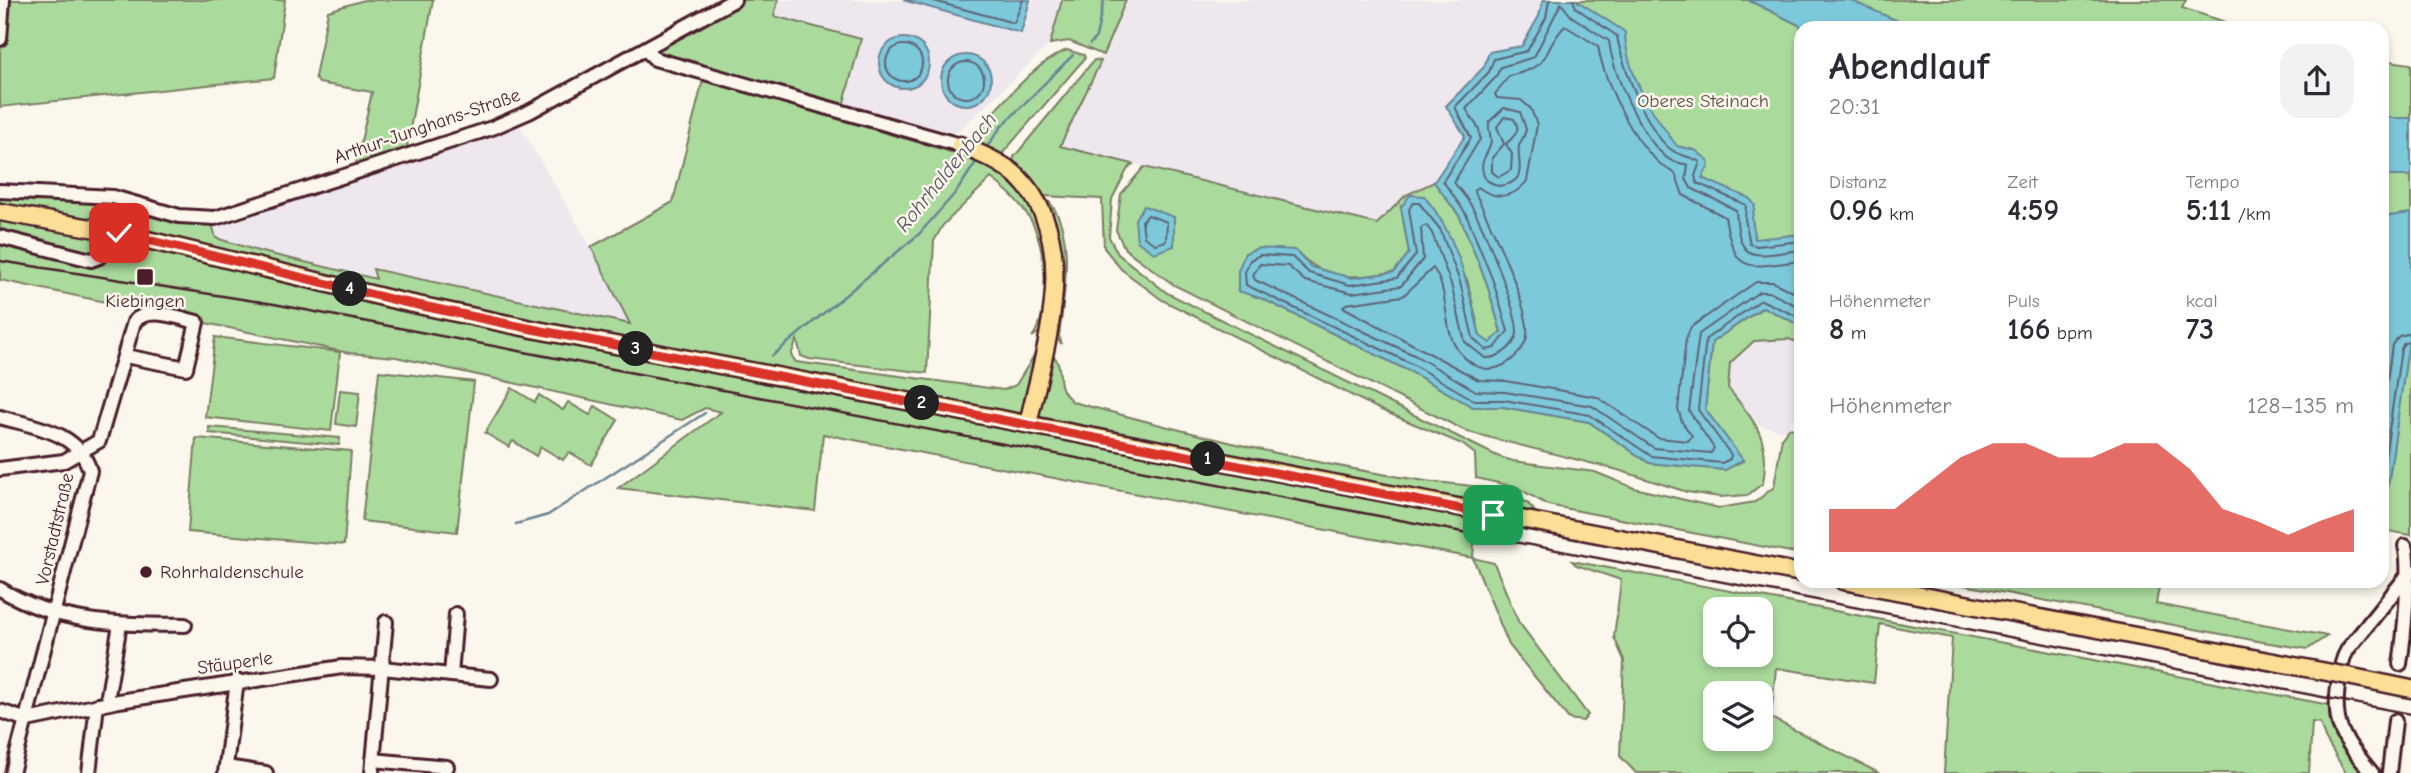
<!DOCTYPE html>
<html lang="de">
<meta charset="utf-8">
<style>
:root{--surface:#fff;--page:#f2f2f3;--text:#2b2b33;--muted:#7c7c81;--accent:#d93025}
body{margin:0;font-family:"Comic Neue",sans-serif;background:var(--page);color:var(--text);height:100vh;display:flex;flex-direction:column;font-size:26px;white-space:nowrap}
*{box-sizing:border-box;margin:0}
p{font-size:23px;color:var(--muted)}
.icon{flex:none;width:38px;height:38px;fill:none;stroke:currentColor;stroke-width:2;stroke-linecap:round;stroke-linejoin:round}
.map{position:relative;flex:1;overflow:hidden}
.details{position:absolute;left:1794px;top:21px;width:595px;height:567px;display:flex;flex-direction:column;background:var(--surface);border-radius:21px;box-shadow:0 4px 10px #0003}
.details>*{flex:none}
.tools{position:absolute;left:1703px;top:597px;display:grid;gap:14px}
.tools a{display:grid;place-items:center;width:70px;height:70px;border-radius:14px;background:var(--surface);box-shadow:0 4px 10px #0003;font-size:35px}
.pin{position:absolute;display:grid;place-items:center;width:60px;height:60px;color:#fff;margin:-30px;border-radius:14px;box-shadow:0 4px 10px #0006}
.km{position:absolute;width:35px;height:35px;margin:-18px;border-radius:50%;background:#222;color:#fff;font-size:19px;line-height:35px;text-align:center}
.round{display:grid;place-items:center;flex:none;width:74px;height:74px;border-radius:21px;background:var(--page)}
.overview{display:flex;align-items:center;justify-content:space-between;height:119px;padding:0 35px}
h1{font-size:38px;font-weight:600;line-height:52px}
.figures{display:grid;grid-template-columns:repeat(3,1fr);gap:10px;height:119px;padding:7px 35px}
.figures div{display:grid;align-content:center}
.figures b{font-size:30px;font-weight:600}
.figures small{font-size:19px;font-weight:400}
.figures p{font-size:19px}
.chart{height:196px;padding:14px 35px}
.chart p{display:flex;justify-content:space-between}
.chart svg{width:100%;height:126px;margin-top:7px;fill:var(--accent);opacity:.7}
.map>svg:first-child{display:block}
</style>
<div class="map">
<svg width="2411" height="773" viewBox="0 0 2411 773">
<rect width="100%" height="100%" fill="#fbf7ec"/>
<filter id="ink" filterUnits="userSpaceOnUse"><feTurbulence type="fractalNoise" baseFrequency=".0143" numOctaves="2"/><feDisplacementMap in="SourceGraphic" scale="14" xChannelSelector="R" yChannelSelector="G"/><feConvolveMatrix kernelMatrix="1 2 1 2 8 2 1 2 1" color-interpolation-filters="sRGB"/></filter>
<g filter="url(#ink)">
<!-- built -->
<g fill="#eee7ee">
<path d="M778 0H1062L1050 44 959 131 949 135 843 106 773 16Z"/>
<path d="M1126 0H1543L1539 16 1522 47 1489 52 1484 67 1446 106 1465 136 1434 182 1406 195 1377 224 1060 146Z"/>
<path d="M518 123 591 247 631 324 374 269 377 279 258 251 216 237 212 224 438 152Z"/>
<path d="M1788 339 1801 343V419L1792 418 1788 432 1758 425 1728 388 1730 363 1754 341Z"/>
</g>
<!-- green -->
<g fill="#aadb9c" stroke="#7a7d64" stroke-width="2" fill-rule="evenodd">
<path d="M6 0H285L274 78 0 107V55Z"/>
<path d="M364 0H433L406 152 355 168 372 92 319 83 315 77 328 11Z"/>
<path d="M742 0H778L774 16 861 39 843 106 662 57 658 48Z"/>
<path d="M1062 0H1126L1103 55 1069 41 1050 44Z"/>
<path d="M1576 0H1748L1805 28H1801V253L1628 232 1586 7Z"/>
<path d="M1833 0H2186L2182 8 2244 28H1895Z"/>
<path d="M1067 50 1084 55 1085 58 1002 154 973 139 974 133C999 108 1034 62 1067 50Z"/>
<path d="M1094 60 1101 61 1060 146 1133 164 1127 170 1112 199 1109 237 1118 254 1167 293 1497 456 1513 461 1595 472 1634 488 1719 508 1755 502 1774 487 1782 437 1789 428 1801 430V554L1548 505 1516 487 1476 478 1475 454 1462 444 1381 410 1162 300 1121 269 1104 248 1102 199 1043 196C1078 223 1064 297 1059 336L1062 344 1054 336 1061 271 1013 165 1014 157Z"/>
<path d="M2382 60 2411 64V118H2382Z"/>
<path d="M703 80 968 157C1014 177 1051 216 1050 270 1049 289 1045 310 1043 330L1032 337C1053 310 1046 244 1029 217 1019 201 1006 189 991 178L943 225 934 241 927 373 809 359 801 356 797 340 791 355 796 362 1004 390 1016 385 1035 354 1053 355C1067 371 1051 384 1073 402 1189 433 1307 464 1426 481 1454 485 1522 486 1535 512L1477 501 1473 558 1494 563 1518 621 1588 715 1583 721 1569 719 1509 645 1473 558 823 434 815 511 618 488 721 412 705 408 682 420 396 357 349 353 0 280V198L97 202 179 224H212L216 238 258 251 376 279 373 269 630 324 591 247 673 202Z"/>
<path d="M1144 167 1377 224 1406 195 1434 182 1460 217 1487 284 1501 332 1489 344 1480 336 1467 279 1401 207 1409 253 1394 272C1353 278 1326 283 1295 250L1238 290 1263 299 1409 371 1473 407H1503L1589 422 1649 463 1725 470 1743 461 1705 409 1712 342 1764 307 1801 326V343L1788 339 1754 341 1730 363 1728 388C1755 422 1771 438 1763 483L1748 495 1720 497 1687 492 1618 470 1468 432 1174 285 1125 249 1116 230 1121 194Z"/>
<path d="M2382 176H2411V326L2382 322Z"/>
<path d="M2411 326V535L2382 530V502L2386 498Z"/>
<path d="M215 337 340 352 331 431 205 417Z"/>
<path d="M379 371 474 382 457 532 362 521Z"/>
<path d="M512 388 535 402 539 395 563 410 568 402 590 415 595 406 618 420 591 465 569 452 563 460 541 447 536 456 513 441 509 447 485 433Z"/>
<path d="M340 390 360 392 356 427 336 424Z"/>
<path d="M209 427 340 438 339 445 209 433Z"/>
<path d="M196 438 351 451 344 545 188 532Z"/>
<path d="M1572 561 2330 705C2324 734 2348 752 2365 773H2346L2325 738 2320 723 2312 722 2309 773H1944L1952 638 1880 624 1874 683 1776 668 1771 718 1879 773H1636L1620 756 1624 660 1614 637 1621 580 1576 565ZM1715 609H1760V654H1715ZM1715 693H1760V738H1715Z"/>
<path d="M1943 581H2160L2156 604 2327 636 2308 649 2263 642Z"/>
</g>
<!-- water -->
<g fill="#7dc9dc" stroke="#698595" stroke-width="2">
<path d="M903 0H1030L1021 33Z"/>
<path d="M1543 0H1576L1625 32C1626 74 1652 113 1677 146L1695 150 1708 160 1709 165 1702 178 1749 198 1755 205 1752 218 1755 239 1801 234V326L1763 307 1712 342 1705 409 1743 460 1725 470 1649 463 1589 422 1503 407H1473L1409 371 1263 299 1238 291V271L1245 253 1258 248 1295 250 1311 267 1352 278 1394 272 1409 253 1401 207 1410 195 1424 196C1458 236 1468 286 1480 336L1490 343 1501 332 1487 284 1460 217 1434 182 1465 136 1446 106 1484 67 1489 52 1522 46 1539 16Z"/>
<path d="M1748 0H1850L1914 28H1805Z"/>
<circle cx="904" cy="63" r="25"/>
<circle cx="966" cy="80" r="25"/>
<rect x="2382" y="118" width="29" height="58"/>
<path d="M1144 206 1174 217V246L1154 253 1137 241 1135 219Z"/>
<path d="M2411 213V326L2386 499 2382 502V217Z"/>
</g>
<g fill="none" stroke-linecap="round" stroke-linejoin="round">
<!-- shore -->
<g stroke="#5e6372" stroke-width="2">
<path d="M930 0 1014 23 1023 0"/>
<path d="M1549 0 1546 18 1527 51 1494 59 1489 72 1455 107 1471 138 1443 181 1466 214 1493 281 1508 331 1495 348 1486 350 1473 338 1460 282 1440 229 1419 203H1413L1409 209 1416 255 1397 278 1350 285 1309 273 1292 257 1260 255 1250 260 1245 272 1246 285 1412 364 1474 400H1504L1590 415 1651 456 1722 463 1730 459 1731 455 1698 410 1706 339 1761 300 1801 318"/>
<path d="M1573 0 1576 8 1617 36C1621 62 1649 139 1675 152 1683 157 1691 156 1700 162L1695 176 1697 183 1746 205 1745 219 1750 244 1757 246 1801 241"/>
<circle cx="904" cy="63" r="18"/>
<circle cx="966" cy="80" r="18"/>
<path d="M1504 108 1520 112 1526 129C1525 136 1521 140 1519 146 1516 161 1531 183 1498 186L1486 180C1475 160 1491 154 1491 140 1490 133 1488 129 1489 122Z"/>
<path d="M1504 117 1514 119C1522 131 1514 136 1506 144L1512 154 1511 170 1499 177 1492 172V158L1504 144 1497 127Z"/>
<path d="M1148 215 1167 222 1166 241 1155 244 1144 237 1142 221Z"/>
<path d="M1801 250C1754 255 1739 267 1736 210L1691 188 1686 179 1688 165C1681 163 1673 163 1667 158 1640 136 1613 74 1609 41L1571 16 1561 3 1534 57 1501 67 1495 78 1466 109 1479 129 1480 139 1454 182C1460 191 1468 199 1473 209 1484 227 1518 313 1517 333 1515 347 1498 359 1485 358L1465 342 1451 284 1432 233 1426 225 1421 228 1423 259 1401 286 1352 293 1305 281 1288 266 1260 264 1253 275 1255 280 1416 356 1476 391 1505 392 1592 406 1654 448 1711 453 1714 448 1689 411 1699 334 1759 292H1769L1801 308"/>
<path d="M1801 261C1746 267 1736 277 1725 217L1683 195 1675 173C1639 158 1604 84 1598 46L1565 26C1539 53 1556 65 1509 76L1495 94 1497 98 1521 100 1531 109 1537 125 1527 181C1513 199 1495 200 1478 187L1474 190C1487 218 1531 307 1527 336 1525 349 1511 363 1499 367 1485 373 1471 365 1461 354 1441 333 1451 292 1433 268L1403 296 1346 304 1343 307 1479 380 1506 381 1597 397 1658 438 1688 441 1692 436 1682 422 1678 409 1686 339 1691 327 1756 282H1773L1801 296"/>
<path d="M2382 418 2392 345 2399 336 2411 333"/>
<path d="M2382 478 2401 349 2404 343 2411 342"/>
</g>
<!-- stream -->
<g stroke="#698595" stroke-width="2.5">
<path d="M1090 44 1096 37 1104 0"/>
<path d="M984 151 1001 127 1073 55"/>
<path d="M772 356 919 234 957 191 978 159"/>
<path d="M516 524 548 515 705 413"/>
</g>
<defs>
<g id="minor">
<path d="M0 39 3 0"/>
<path d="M646 50 655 59 960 145"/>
<path d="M0 191 113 197 179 216 215 218 492 128 529 112 734 0"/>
<path d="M0 237 91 260 99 257 104 246"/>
<path d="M0 417C34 427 79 431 90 471L12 773"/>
<path d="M0 469 64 461 99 441 134 322C148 305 178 318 197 322L186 368 125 356"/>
<path d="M0 589C59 625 118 624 185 625"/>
<path d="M2400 664C2404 639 2411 566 2405 546"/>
<path d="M451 675 456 614"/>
<path d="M108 695 120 624"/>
<path d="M0 711 27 720 119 701 342 667 382 668 491 679"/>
<path d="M373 760 447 767"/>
<path d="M226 767 266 773"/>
<path d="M89 773 97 705"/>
<path d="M225 773 237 681"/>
<path d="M372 773 386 622"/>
<path d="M2372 773C2346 741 2332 730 2338 686 2340 672 2341 660 2348 649L2411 571"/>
<path d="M2389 773 2395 721"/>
</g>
<g id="major">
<path d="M960 145C978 153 1002 162 1017 176 1083 241 1045 346 1028 424"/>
<path d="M0 212 119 233 399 301 532 329 1801 573"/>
<path d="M1843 581 2332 673"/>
<path d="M2348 676 2411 689"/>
</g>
</defs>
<!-- minor casing -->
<use href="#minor" stroke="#4a1f2b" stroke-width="18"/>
<!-- major casing -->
<use href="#major" stroke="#4a1f2b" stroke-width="21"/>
<!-- minor -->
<use href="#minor" stroke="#fbf7ec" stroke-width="12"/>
<!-- major -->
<use href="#major" stroke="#fdde96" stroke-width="16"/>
<!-- rail -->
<path stroke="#4a1f2b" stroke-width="2.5" d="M0 261 274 304 2411 714"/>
<defs>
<path id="minor-bridge" d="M104 246 111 214"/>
<path id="major-bridge" d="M2332 673 2348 676"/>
</defs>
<!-- minor-bridge casing -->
<use href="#minor-bridge" stroke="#4a1f2b" stroke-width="18" stroke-linecap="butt"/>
<!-- major-bridge casing -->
<use href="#major-bridge" stroke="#4a1f2b" stroke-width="21" stroke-linecap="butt"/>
<!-- minor-bridge -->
<use href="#minor-bridge" stroke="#fbf7ec" stroke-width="12"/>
<!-- major-bridge -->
<use href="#major-bridge" stroke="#fdde96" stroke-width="16"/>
</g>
</g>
<g fill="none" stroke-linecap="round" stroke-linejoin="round" filter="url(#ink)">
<defs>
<path id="route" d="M119 233 399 301 532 329 1493 515"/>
</defs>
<!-- route casing -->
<use href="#route" stroke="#fff" stroke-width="14"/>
<!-- route -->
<use href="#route" stroke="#d93025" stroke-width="9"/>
</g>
<!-- markers -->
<g fill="#4a1f2b" stroke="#fbf7ec" stroke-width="2.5">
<rect x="136" y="268" width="18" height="18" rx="3.5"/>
<circle cx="146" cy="572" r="7"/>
</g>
<g text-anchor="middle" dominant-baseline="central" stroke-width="5" stroke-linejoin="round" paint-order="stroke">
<!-- park labels -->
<g font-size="19" fill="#624e47" stroke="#fbf7ec">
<text x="1703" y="101">Oberes Steinach</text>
</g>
<!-- street labels -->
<g font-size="19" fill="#4a1f2b" stroke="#fbf7ec">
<text transform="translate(427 126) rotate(-19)">Arthur-Junghans-Straße</text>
<text transform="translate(55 529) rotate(-77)">Vorstadtstraße</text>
<text transform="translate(235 663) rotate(-8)">Stäuperle</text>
</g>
<!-- poi labels -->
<g font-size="19" fill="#4a1f2b" stroke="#fbf7ec">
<text x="145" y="301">Kiebingen</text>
<text x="160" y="572" text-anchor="start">Rohrhaldenschule</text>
</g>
<!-- water labels -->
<g font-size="21" font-style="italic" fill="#595260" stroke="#fbf7ec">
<text transform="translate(946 172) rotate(-51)">Rohrhaldenbach</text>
</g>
</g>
</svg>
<div class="tools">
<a><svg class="icon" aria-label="locate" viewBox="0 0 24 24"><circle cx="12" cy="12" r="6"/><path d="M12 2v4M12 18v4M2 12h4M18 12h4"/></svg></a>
<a><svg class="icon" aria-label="layers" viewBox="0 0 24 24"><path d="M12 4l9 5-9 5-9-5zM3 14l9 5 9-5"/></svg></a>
</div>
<div class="pin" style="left:1493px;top:515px;background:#1e9e55"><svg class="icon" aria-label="arrive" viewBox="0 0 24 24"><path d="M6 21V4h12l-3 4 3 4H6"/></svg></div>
<div class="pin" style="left:119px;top:233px;background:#d93025"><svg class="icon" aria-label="check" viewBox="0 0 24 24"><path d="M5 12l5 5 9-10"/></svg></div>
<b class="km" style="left:1208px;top:459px">1</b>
<b class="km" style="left:922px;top:403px">2</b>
<b class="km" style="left:636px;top:349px">3</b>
<b class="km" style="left:350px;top:289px">4</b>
<section class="details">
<div class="overview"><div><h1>Abendlauf</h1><p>20:31</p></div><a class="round"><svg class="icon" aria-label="share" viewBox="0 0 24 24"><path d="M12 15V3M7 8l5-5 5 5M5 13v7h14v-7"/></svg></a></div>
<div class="figures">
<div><p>Distanz</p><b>0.96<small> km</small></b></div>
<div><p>Zeit</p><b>4:59</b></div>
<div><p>Tempo</p><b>5:11<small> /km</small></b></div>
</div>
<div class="figures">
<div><p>Höhenmeter</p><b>8<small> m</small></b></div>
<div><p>Puls</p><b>166<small> bpm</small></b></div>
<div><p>kcal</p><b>73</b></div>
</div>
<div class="chart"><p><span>Höhenmeter</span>128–135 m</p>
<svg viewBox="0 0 160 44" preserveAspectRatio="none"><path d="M0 44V29L10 29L20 29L30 20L40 11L50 6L60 6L70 11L80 11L90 6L100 6L110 15L120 29L130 33L140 38L150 33L160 29V44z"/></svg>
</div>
</section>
</div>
